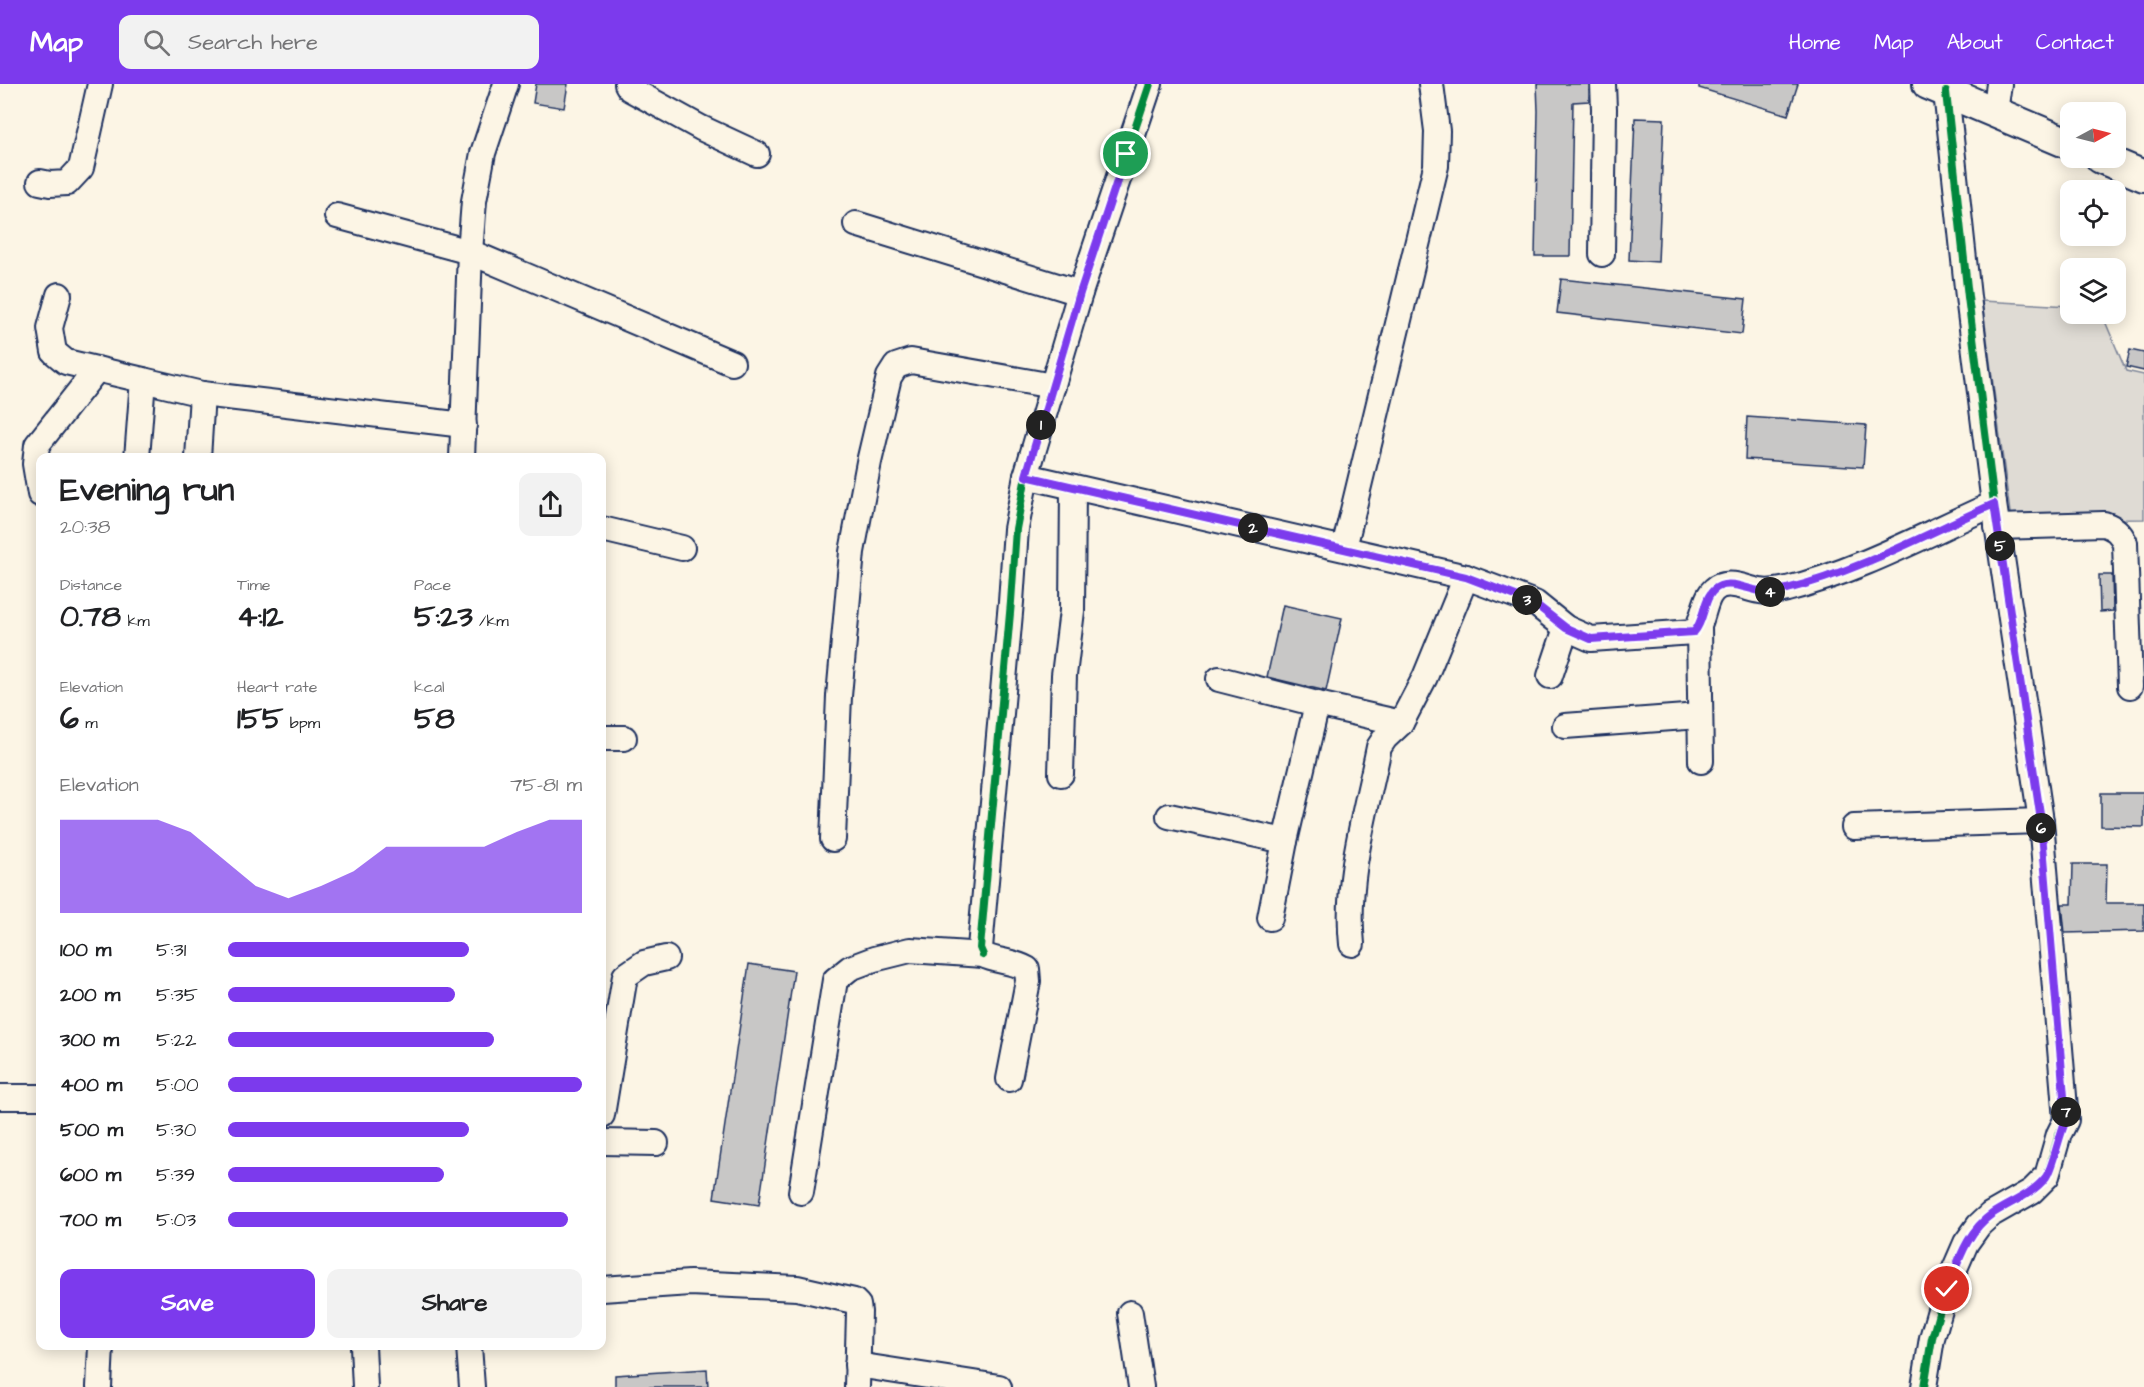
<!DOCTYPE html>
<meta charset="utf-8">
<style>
:root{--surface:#fff;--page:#f2f2f2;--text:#202124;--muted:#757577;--accent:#7c3aed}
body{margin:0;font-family:"Architects Daughter",sans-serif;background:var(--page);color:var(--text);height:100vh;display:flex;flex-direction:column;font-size:22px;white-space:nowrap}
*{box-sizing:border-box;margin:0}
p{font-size:20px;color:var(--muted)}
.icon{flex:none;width:33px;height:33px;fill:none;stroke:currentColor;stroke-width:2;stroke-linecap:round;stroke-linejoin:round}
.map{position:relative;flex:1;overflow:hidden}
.sheet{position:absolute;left:36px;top:369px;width:570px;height:897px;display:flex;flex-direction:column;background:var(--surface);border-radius:12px;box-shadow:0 3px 15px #0003}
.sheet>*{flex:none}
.needle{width:39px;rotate:83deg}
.fabs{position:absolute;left:2060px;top:18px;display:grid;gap:12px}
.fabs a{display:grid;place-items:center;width:66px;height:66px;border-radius:12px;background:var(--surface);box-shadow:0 3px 15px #0003;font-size:30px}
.pin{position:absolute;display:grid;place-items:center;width:51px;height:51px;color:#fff;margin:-26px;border:3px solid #fff;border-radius:50%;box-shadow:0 2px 6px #0007}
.km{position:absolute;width:30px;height:30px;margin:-15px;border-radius:50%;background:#222;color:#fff;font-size:16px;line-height:30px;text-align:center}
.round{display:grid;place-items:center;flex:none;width:63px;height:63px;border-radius:12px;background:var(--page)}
.summary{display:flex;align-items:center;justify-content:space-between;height:102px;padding:0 24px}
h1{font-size:33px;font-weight:700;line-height:45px}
.figures{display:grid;grid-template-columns:repeat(3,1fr);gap:9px;height:102px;padding:6px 24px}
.figures div{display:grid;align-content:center}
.figures b{font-size:30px;font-weight:700}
.figures small{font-size:16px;font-weight:400}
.figures p{font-size:16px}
.chart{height:168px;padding:12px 24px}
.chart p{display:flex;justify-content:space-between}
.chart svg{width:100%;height:108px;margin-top:6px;fill:var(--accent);opacity:.7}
.cta{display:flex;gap:12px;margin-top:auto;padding:12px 24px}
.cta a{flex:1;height:69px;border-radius:12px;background:var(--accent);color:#fff;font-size:24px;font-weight:700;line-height:69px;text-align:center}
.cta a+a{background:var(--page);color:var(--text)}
ul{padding:0 24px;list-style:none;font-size:20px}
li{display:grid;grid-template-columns:96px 72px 1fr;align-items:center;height:45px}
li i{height:15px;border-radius:8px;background:var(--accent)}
header{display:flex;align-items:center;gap:36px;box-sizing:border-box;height:84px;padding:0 30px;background:var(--accent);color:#fff}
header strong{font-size:28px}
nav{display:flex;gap:33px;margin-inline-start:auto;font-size:21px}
.search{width:420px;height:54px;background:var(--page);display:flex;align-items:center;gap:15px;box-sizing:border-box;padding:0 21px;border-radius:12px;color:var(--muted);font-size:22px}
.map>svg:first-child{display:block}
</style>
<header>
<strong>Map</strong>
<div class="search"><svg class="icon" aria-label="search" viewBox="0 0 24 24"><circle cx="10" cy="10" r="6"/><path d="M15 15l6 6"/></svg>Search here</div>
<nav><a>Home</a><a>Map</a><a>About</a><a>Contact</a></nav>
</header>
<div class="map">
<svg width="2144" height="1303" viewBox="0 0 2144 1303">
<rect width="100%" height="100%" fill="#fcf5e5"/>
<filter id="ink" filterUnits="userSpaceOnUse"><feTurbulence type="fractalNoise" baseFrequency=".0167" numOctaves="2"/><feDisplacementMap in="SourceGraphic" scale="12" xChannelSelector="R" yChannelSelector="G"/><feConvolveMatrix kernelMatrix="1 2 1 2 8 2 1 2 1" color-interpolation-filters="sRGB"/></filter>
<g filter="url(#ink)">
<!-- green -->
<path fill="#dfdbd4" stroke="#7d8599" stroke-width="1.5" d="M1982 217 2070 222V230H2102L2126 287 2144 291V435L2011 436Z"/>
<!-- building -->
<g fill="#c8c7c6" stroke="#1b2f5e" stroke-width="1.5">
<path d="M536 0H568L564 24 533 19Z"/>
<path d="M1537 0H1589V17L1573 18 1570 172H1535L1538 27Z"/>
<path d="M1699 0H1798L1788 31 1699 4Z"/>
<path d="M1635 34 1664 35 1658 178 1629 176Z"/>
<path d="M1561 195 1746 215 1742 250 1557 229Z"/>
<path d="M2130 266 2144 269V287L2126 283Z"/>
<path d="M1747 333 1866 341 1863 383 1745 375Z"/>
<path d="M2099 491H2112L2113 527 2100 528Z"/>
<path d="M1283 521 1342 534 1326 607 1267 593Z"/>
<path d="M2101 709H2144V743L2101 742Z"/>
<path d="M2073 780H2107L2106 819H2144V847L2065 849 2062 820H2072Z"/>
<path d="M749 880 794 887 759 1121 714 1114Z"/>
<path d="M707 1285 708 1303H615V1291Z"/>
</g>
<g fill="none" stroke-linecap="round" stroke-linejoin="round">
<defs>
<g id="minor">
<path d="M627 0 630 5 701 44 757 70"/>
<path d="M1995 28 1999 0"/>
<path d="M40 98 50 100 67 99 81 84 100 0"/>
<path d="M337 132 470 168 732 279"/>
<path d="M856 140 1080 209"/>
<path d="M1602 170 1604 25 1603 0"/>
<path d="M59 211 50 244 54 268 66 278 143 296"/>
<path d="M137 374 143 296 202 310 464 341"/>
<path d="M198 374 202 310"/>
<path d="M462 374 470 168 474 117 483 69 506 0"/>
<path d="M1026 392 1466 493 1535 519 1566 544 1591 555 1694 548C1706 536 1702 509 1720 502 1732 497 1747 505 1760 507 1769 509 1778 507 1787 505 1859 487 1926 450 1994 420"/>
<path d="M40 410 35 380 37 361 97 285"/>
<path d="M1997 443 2104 440C2115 444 2120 448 2125 459L2130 602"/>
<path d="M602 445 682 464"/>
<path d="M1344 464 1436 82 1437 47 1431 0"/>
<path d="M1699 543 1701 677"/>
<path d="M1550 592 1566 544"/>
<path d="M1219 595 1317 620 1401 639"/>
<path d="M1565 642 1699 632"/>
<path d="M602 654H624"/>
<path d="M1061 690 1064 591 1072 527 1073 403"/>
<path d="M1169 732 1285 757"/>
<path d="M1854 743 2041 737"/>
<path d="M833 755 839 612 852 468 869 378 889 293 896 282 911 277 1053 302"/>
<path d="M1270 834 1285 757 1317 620"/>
<path d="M1352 860C1345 794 1366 728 1379 663L1385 654 1401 639 1425 593 1466 493"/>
<path d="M983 871 980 864 1011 518 1016 445 1026 392 1080 209 1150 0"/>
<path d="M0 1013H40"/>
<path d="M602 1031 625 892 644 879 666 874"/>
<path d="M602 1058 656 1059"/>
<path d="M801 1108 835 896 850 884 874 875 910 866 983 871C997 878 1014 877 1027 885L1028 897 1009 995"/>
<path d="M602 1205 690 1199 797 1204 854 1217 858 1221 859 1228 857 1303"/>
<path d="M1130 1229 1141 1303"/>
<path d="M363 1262 365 1303"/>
<path d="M469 1262 472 1303"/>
<path d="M857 1281 999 1303"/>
<path d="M99 1303 101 1262"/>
<path d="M1924 1303 1932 1254 1946 1205 1966 1159 1979 1141 1990 1131 2032 1107 2047 1092 2059 1050 2066 1036 2041 737 1994 420 1968 213 1946 8"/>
</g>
<g id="major">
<path d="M1928 0 2070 60"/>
<path d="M2101 74 2144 92"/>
</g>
</defs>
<!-- minor casing -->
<use href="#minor" stroke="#1b2f5e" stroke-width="28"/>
<!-- major casing -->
<use href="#major" stroke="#1b2f5e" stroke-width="34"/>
<!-- minor -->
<use href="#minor" stroke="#fcf5e5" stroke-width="24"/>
<!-- major -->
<use href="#major" stroke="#fcf5e5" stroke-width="30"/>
<defs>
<g id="cycleway">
<path d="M1026 392 1466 493 1535 519 1566 544 1591 555 1694 548C1706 536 1702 509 1720 502 1732 497 1747 505 1760 507 1769 509 1778 507 1787 505 1859 487 1926 450 1994 420"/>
<path d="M983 871 980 864 1011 518 1016 445 1026 392 1080 209 1150 0"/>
<path d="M1924 1303 1932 1254 1946 1205 1966 1159 1979 1141 1990 1131 2032 1107 2047 1092 2059 1050 2066 1036 2041 737 1994 420 1968 213 1946 8"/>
</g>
</defs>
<!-- cycleway casing -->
<use href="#cycleway" stroke="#fcf5e5" stroke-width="11"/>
<!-- cycleway -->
<use href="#cycleway" stroke="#00873e" stroke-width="8"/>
</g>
</g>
<g fill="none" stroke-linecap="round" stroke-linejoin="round" filter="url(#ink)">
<defs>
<path id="route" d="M1126 70 1080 209 1026 392 1466 493 1534 519 1566 544 1591 555 1694 548C1706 536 1702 509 1720 502 1732 497 1747 505 1760 507 1768 509 1778 507 1787 505 1859 487 1926 450 1994 420L2041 737 2066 1036C2059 1051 2053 1083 2046 1093 2032 1111 2010 1118 1992 1130 1967 1147 1958 1179 1947 1205"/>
</defs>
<!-- route casing -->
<use href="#route" stroke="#fff" stroke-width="12"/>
<!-- route -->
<use href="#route" stroke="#7c3aed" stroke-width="8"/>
</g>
</svg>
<div class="fabs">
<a><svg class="needle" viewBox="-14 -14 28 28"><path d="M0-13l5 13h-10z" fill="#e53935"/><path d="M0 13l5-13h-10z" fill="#757577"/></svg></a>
<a><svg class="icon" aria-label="locate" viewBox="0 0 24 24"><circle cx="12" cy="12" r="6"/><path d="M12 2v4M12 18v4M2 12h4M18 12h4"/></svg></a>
<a><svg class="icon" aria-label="layers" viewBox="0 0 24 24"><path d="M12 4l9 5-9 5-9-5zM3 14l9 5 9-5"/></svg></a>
</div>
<div class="pin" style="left:1126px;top:70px;background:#1e9e55"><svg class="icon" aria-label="arrive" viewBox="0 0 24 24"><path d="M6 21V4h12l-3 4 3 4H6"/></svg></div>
<div class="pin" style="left:1947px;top:1205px;background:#d93025"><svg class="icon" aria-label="check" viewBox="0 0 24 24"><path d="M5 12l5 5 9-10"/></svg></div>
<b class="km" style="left:1041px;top:341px">1</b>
<b class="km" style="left:1253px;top:444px">2</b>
<b class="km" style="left:1527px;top:516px">3</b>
<b class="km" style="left:1770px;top:508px">4</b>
<b class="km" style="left:2000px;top:462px">5</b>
<b class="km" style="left:2041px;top:744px">6</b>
<b class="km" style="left:2066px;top:1028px">7</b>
<section class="sheet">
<div class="summary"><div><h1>Evening run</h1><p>20:38</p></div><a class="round"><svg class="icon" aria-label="share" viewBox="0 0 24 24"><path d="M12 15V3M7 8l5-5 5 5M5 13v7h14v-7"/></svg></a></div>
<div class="figures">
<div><p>Distance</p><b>0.78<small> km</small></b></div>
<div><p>Time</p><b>4:12</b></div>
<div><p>Pace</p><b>5:23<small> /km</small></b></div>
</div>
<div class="figures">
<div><p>Elevation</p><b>6<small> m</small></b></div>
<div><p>Heart rate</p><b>155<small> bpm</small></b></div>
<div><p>kcal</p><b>58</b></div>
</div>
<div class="chart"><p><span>Elevation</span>75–81 m</p>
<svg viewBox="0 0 160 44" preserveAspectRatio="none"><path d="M0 44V6L10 6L20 6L30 6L40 11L50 22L60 33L70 38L80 33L90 27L100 17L110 17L120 17L130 17L140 11L150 6L160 6V44z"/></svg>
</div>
<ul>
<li><b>100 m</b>5:31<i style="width:68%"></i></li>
<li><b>200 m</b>5:35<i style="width:64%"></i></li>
<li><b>300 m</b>5:22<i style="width:75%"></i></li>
<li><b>400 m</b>5:00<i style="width:100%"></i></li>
<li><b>500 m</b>5:30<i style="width:68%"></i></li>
<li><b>600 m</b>5:39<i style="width:61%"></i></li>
<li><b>700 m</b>5:03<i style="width:96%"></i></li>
</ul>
<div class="cta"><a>Save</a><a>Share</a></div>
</section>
</div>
